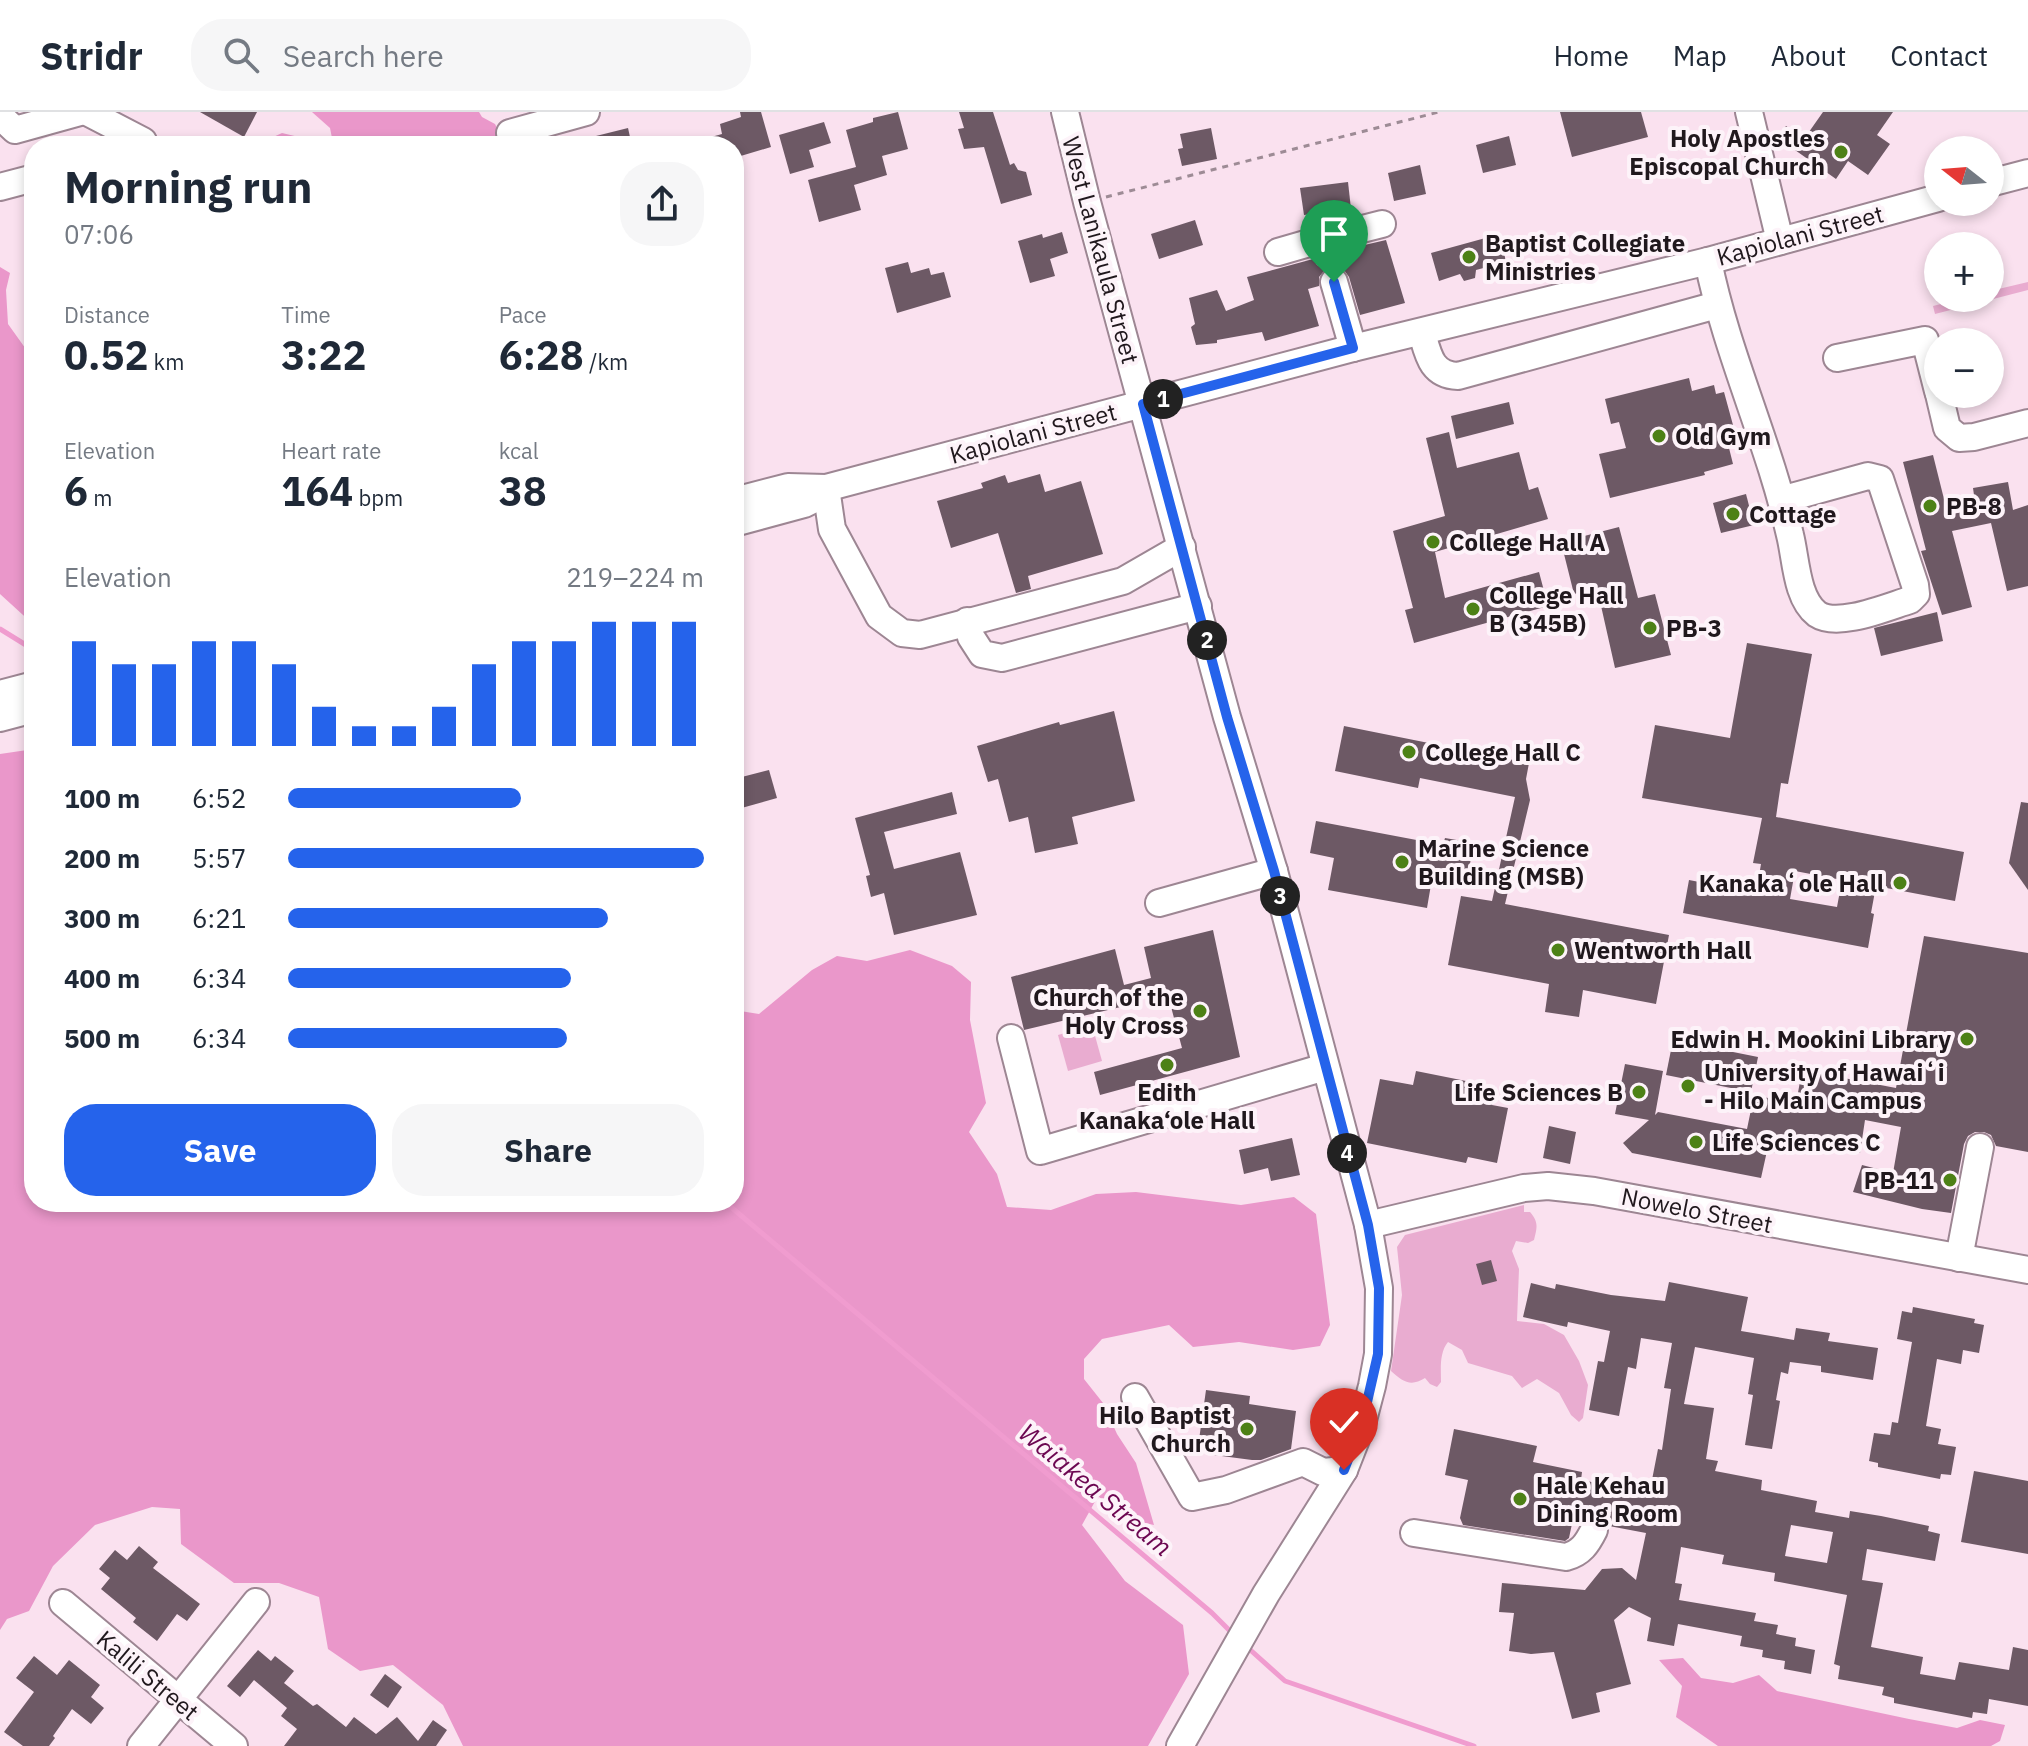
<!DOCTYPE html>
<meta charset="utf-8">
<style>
:root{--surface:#fff;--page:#f6f6f7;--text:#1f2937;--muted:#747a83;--line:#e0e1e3;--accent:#2563eb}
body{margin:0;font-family:"IBM Plex Sans",sans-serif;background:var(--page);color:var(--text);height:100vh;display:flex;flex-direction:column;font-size:30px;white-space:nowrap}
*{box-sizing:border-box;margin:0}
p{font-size:26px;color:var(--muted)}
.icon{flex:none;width:44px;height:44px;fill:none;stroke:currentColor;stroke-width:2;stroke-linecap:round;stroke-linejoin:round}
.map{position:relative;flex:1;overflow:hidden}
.panel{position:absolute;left:24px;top:24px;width:720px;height:1076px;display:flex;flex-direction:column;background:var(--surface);border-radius:32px;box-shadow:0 4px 12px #0003}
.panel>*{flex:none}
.needle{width:52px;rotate:287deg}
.buttons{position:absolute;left:1924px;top:24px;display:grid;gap:16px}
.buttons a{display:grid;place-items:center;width:80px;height:80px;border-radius:50%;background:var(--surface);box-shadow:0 4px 12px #0003;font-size:40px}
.pin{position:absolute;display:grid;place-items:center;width:68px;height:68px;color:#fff;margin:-82px -34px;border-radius:50% 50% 50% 0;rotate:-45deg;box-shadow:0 0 8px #0007}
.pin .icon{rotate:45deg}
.km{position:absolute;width:40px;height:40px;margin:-20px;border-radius:50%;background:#222;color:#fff;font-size:22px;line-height:40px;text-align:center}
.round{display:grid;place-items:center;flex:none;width:84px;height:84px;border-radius:32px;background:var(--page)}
.headline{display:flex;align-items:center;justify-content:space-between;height:136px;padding:0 40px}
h1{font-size:44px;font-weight:800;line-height:60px}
.figures{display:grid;grid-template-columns:repeat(3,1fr);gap:12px;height:136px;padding:8px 40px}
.figures div{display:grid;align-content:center}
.figures b{font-size:40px;font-weight:800}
.figures small{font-size:22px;font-weight:400}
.figures p{font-size:22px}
.chart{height:224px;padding:16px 40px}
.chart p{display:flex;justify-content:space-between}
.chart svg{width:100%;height:144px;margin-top:8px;stroke:var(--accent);stroke-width:6}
.button{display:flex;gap:16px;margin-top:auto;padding:16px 40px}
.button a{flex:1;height:92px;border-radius:32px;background:var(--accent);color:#fff;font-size:32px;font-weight:800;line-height:92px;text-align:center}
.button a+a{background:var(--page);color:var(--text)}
ul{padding:0 40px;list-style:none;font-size:26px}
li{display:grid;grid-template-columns:128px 96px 1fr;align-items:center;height:60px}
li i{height:20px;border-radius:10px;background:var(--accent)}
header{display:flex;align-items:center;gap:48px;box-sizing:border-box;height:112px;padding:0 40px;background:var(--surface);border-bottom:2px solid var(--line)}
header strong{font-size:38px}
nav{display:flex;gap:44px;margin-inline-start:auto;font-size:28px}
.search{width:560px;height:72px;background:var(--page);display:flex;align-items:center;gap:20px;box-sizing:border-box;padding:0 28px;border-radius:32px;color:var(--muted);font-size:30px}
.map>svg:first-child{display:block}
</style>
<header>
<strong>Stridr</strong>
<div class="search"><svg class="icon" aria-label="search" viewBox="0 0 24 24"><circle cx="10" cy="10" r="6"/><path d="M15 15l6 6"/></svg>Search here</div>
<nav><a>Home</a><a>Map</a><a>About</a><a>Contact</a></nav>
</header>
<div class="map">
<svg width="2028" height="1634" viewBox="0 0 2028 1634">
<rect width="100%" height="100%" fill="#fae1ef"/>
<!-- green -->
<g fill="#e9acd0">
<path d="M2028 170V178L1935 202 1933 194 1964 186H1990V179Z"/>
<path d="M1092 913 1102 949 1068 959 1058 923Z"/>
<path d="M1524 1093V1100H1530C1539 1110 1537 1116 1534 1128L1528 1131 1516 1129 1512 1139 1519 1157 1517 1209 1544 1212 1564 1223 1579 1249 1588 1273 1583 1306 1579 1310 1571 1303 1559 1281 1537 1267 1522 1276 1512 1264 1468 1251 1462 1238 1448 1230C1439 1241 1441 1257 1441 1270L1437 1275 1430 1272 1425 1266C1411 1275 1403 1270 1391 1259L1402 1183 1397 1135 1405 1123Z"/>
</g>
<!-- forest -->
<g fill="#ea97ca">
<path d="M312 0H479L482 5 495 12 506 34H269V27L282 21 324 31 332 26 330 16Z"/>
<path d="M0 155 10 161 6 178 8 212 28 240 34 262V513L0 482Z"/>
<path d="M34 637V1090H734V898L759 902 812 858 837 844 867 849 910 838 952 854 971 870 970 908 986 991 969 1020 997 1062 1007 1095 1051 1098 1096 1082 1136 1080 1241 1093 1294 1085 1316 1102 1330 1213 1320 1234 1293 1238 1239 1230 1193 1235 1169 1213 1102 1227 1084 1247V1267L1103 1291 1117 1322 1136 1351 1154 1413 1126 1407 1098 1384 1082 1413 1125 1469 1183 1513 1189 1562 1148 1634H463L443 1593 393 1553 360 1559 328 1537 319 1485 279 1471H234L181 1432 180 1397 152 1395 95 1413 53 1454 29 1499 7 1507 0 1518V642Z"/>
<path d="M1683 1546 1701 1566 1733 1571 1759 1563 1777 1579 1909 1607 1957 1616 1980 1608 2005 1613 2000 1629 1991 1634H1718L1676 1605 1682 1574 1659 1548Z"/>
</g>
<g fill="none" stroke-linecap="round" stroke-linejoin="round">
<!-- stream -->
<g stroke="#f09ccf" stroke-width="5">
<path d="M0 517 34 538"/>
<path d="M725 1090 1212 1501 1234 1523"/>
<path d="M1247 1535 1285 1569 1474 1634"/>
</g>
</g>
<!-- building -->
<g fill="#6d5965" fill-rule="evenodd">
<path d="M200 0H257L244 25Z"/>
<path d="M740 0H761L771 35 734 46V34H694L693 30 722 22 720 12 741 5Z"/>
<path d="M898 0 908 37 882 44 887 63 854 73 861 98 819 110 808 68 856 55 846 18 873 10V6Z"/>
<path d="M959 0H993L1010 53 1014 51 1018 58 1026 60 1032 83 1001 92 984 35 964 37 958 17 964 16Z"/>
<path d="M1560 0H1641L1648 25 1572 45Z"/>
<path d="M1823 0H1893L1877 23 1890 32 1868 63 1848 49 1836 67 1778 26 1786 14 1804 27Z"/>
<path d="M824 10 831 31 809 38 814 55 790 62 779 23Z"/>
<path d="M628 16 632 34H577L576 29Z"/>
<path d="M1211 16 1217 47 1182 54 1178 37 1183 36 1180 22Z"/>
<path d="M1509 24 1516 53 1483 61 1476 33Z"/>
<path d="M1420 53 1426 82 1394 89 1388 61Z"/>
<path d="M1348 70 1351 97 1304 103 1300 76Z"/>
<path d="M1195 108 1203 133 1159 147 1151 122Z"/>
<path d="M1062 120 1068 141 1050 147 1055 164 1030 171 1018 129 1042 122 1043 126Z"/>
<path d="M1500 122 1506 150 1476 158 1475 166 1464 169 1460 162 1439 169 1431 141Z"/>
<path d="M1386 128 1405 191 1360 203 1349 165 1344 158 1337 154 1343 146V138Z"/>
<path d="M1313 147 1317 153 1325 158 1319 165V174L1308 177 1319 214 1265 229 1262 220 1217 228V231L1196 233 1191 215 1195 212 1189 186 1217 178 1226 199 1254 188 1247 165Z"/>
<path d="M908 150 911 161 929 156 931 163 944 160 951 185 897 201 885 156Z"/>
<path d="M1689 266 1692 279 1714 273 1716 282 1724 280 1733 313 1724 316 1733 352 1704 360 1705 363 1610 386 1599 342 1626 336 1619 310 1611 312 1605 287Z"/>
<path d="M1509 290 1514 312 1456 327 1451 304Z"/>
<path d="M1449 320 1457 356 1519 340 1529 378 1538 375 1548 407 1435 440 1445 486 1539 460 1548 494 1414 531 1405 498 1413 496 1393 419 1445 404 1426 326Z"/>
<path d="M1933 343 1948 403 1976 397 1973 376 2008 370 2013 398 2028 393V474L2007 479 1991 411 1952 419 1972 495 1942 503 1921 439 1926 438 1903 350Z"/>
<path d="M1040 362 1045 380 1081 369 1103 442 1028 464 1031 477 1016 481 998 421 951 436 937 389 983 376 981 371 1005 363 1008 371Z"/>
<path d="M1746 382 1754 413 1721 421 1713 391Z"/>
<path d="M1619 415 1638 486 1655 482 1671 543 1615 556 1597 476 1574 482 1561 430Z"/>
<path d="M1937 500 1943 529 1881 544 1874 516Z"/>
<path d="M1747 531 1812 542 1788 672 1781 671 1776 705 1964 740 1955 789 1876 774 1871 801 1874 802 1868 836 1683 801 1689 768 1756 781 1761 752 1753 751 1762 706 1642 686 1655 613 1730 626ZM1795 759 1842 768 1837 795 1790 787Z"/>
<path d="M1114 599 1135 689 1072 705 1078 732 1035 741 1028 705 1009 710 998 667 988 670 977 634 1059 610 1060 613Z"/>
<path d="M1344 614 1529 651 1526 667 1530 688 1505 792 1669 823 1656 892 1583 878 1579 905 1545 900 1549 872 1448 853 1461 784 1492 789 1515 685 1420 666 1418 676 1335 659Z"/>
<path d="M769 658 777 686 738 697 734 667Z"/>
<path d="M952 680 957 702 884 720 894 757 960 740 977 803 894 823 884 781 871 785 866 764 870 763 855 706Z"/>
<path d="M2021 690 2028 691V778L2009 751Z"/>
<path d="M1316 709 1443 733 1445 726 1474 731 1467 767 1433 761 1427 796 1328 778 1334 746 1310 741Z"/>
<path d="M1213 818 1240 945 1100 983 1094 960 1182 936 1166 876 1127 886 1129 893 1024 918 1011 865 1115 837 1124 873 1151 866 1144 835Z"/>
<path d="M1924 824 2028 841V1040L1996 1034 1991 1023 1984 1020H1975L1968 1024 1964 1032 1951 1101 1922 1097 1853 1080 1862 1053 1893 1061 1901 1015 1865 1008 1860 1041 1785 1026 1782 1042 1767 1039 1761 1066 1632 1041 1623 1031 1649 1008 1615 1002 1625 952 1663 959 1655 1003 1658 1000 1747 1017 1754 983 1796 992 1802 958 1896 976Z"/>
<path d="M1673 928 1758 945 1751 980 1666 963Z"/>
<path d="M1416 959 1496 975 1492 993 1508 996 1497 1051 1468 1045 1466 1051 1367 1031 1380 967 1413 973Z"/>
<path d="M1549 1014 1576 1020 1570 1052 1543 1046Z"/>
<path d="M1292 1026 1300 1063 1271 1069 1268 1056 1244 1062 1239 1038Z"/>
<path d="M1491 1148 1497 1169 1482 1173 1476 1152Z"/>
<path d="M1669 1170 1748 1185 1741 1219 1794 1228 1796 1216 1830 1221 1828 1229 1878 1236 1873 1268 1821 1260V1254L1790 1250 1788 1262 1781 1260 1776 1288 1780 1289 1772 1337 1745 1333 1753 1283 1748 1282 1754 1246 1695 1235 1684 1292 1714 1296 1706 1347 1718 1349 1715 1359 1762 1368 1761 1378 1817 1389 1815 1400 1849 1406 1850 1399 1881 1404 1929 1414 1928 1419 1940 1422 1935 1449 1867 1437 1862 1468 1883 1471 1871 1535 1923 1545 1920 1562 1955 1568 1959 1550 2009 1558 2013 1535 2028 1538V1594L1989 1587 1987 1602 1973 1600 1972 1606 1894 1591V1586L1882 1583 1884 1575 1838 1567 1840 1554 1834 1552 1847 1483 1774 1469 1775 1461 1722 1452 1724 1443 1681 1435 1675 1471 1682 1472 1679 1488 1756 1501 1754 1509 1778 1513 1776 1522 1796 1526 1795 1534 1815 1538 1811 1562 1784 1557 1785 1549 1762 1545 1763 1538 1740 1534 1742 1524 1678 1512 1674 1534 1647 1529 1651 1506 1629 1495 1614 1508 1631 1572 1596 1581 1600 1600 1572 1607 1554 1540 1531 1542 1509 1539 1514 1501 1499 1500 1502 1471 1585 1478 1602 1457 1622 1456 1636 1468 1646 1421 1609 1414 1602 1404 1594 1402 1582 1408 1573 1407 1569 1426 1565 1429 1463 1413 1460 1406 1468 1368 1445 1363 1454 1317 1537 1334 1533 1350 1582 1360 1581 1368 1624 1376 1626 1368 1651 1373 1658 1337 1662 1338 1671 1277 1664 1276 1672 1231 1641 1226 1636 1257 1628 1255 1619 1304 1589 1298 1598 1249 1604 1250 1610 1219 1568 1210 1567 1215 1523 1205 1531 1171 1555 1177 1556 1172 1611 1183 1665 1189ZM1791 1413 1833 1420 1827 1451 1785 1444Z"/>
<path d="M1913 1195 1975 1207 1974 1211 1984 1213 1979 1241 1963 1238 1961 1252 1937 1247 1926 1314 1941 1317 1938 1332 1956 1335 1951 1363 1941 1362 1940 1367 1878 1355V1351L1869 1349 1874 1321 1890 1323 1892 1310 1898 1311 1912 1230 1897 1227 1902 1199 1912 1201Z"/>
<path d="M1206 1278 1250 1284 1249 1292 1296 1299 1291 1337 1261 1348H1252L1214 1343 1215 1337 1198 1335Z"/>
<path d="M1974 1359 2028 1369V1442L1961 1430Z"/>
<path d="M139 1434 158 1450 153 1456 200 1492 187 1509 177 1502 157 1529 133 1510 136 1506 101 1477 110 1466 99 1457 115 1438 127 1448Z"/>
<path d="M258 1538 271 1549 275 1544 294 1559 284 1571 313 1594 317 1592 346 1615 354 1605 376 1622 397 1605 418 1629 433 1608 447 1618 436 1634H284L297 1617 281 1604 287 1596 254 1568 240 1585 227 1574Z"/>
<path d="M34 1544 57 1563 69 1548 100 1573 91 1585 104 1596 91 1612 72 1597 53 1624 55 1626 49 1634H23L4 1620 34 1580 16 1566Z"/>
<path d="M385 1562 402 1575 388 1596 370 1583Z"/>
</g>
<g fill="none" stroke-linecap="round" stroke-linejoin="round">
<defs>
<g id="minor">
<path d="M87 0 143 29 144 34"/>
<path d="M1065 0 1087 90 1227 605 1274 759 1368 1113 1379 1176 1378 1242 1372 1274 1362 1312 1344 1358 1266 1482 1180 1634"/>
<path d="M1749 0 1780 129"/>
<path d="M0 4 15 18 80 0"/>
<path d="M510 21 586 0"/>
<path d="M1990 71 2028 61"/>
<path d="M0 75 34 66"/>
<path d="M1323 127 1382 112"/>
<path d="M1278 140 1323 127 1328 142"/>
<path d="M1708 149C1727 243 1769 330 1790 423 1796 446 1796 486 1817 502 1838 516 1887 495 1910 488L1916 482 1915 473 1880 367 1868 364 1781 388"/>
<path d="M1334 170 1353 236"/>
<path d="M1422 221C1428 242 1431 263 1458 264L1717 193"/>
<path d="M1837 246 1925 228 1938 279"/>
<path d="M1939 282 1947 316 1959 326 1974 325 2028 311"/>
<path d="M826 376 832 417 879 504 902 521 920 523 1123 469 1182 435"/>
<path d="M734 389 788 375 826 376 1353 236 1708 149 1938 86"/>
<path d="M734 411 804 392 812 388 826 376"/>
<path d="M967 509 971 525 982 542 1002 546 1198 494"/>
<path d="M0 582 34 573"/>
<path d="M0 606 34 597"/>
<path d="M1159 791 1274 759"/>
<path d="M1011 926 1040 1039 1325 955"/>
<path d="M1368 1113 1524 1076 1548 1074 1594 1079 2028 1158"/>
<path d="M1959 1146 1980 1035"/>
<path d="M1135 1285 1192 1385 1226 1378 1303 1350 1323 1360 1344 1358"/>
<path d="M1414 1421 1566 1445C1581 1441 1587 1432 1594 1418"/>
<path d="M63 1491 234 1634"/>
<path d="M141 1634 256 1490"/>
</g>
</defs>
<!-- minor casing -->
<use href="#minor" stroke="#9d8693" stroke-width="30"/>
<!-- path -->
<path stroke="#9d8b95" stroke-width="3" stroke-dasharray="6 6" stroke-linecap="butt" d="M1106 85 1439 0"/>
<!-- minor -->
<use href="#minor" stroke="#fff" stroke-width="26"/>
</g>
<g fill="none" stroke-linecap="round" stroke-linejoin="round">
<defs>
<path id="route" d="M1334 170 1353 236 1143 292 1227 605 1274 759 1368 1113 1379 1176 1378 1242 1362 1312 1344 1358"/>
</defs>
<!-- route casing -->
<use href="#route" stroke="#fff" stroke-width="16"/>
<!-- route -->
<use href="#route" stroke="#2563eb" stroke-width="10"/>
</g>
<!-- markers -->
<g fill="#4d8116" stroke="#fdf3f9" stroke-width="3">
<circle cx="1841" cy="40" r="8"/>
<circle cx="1469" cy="145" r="8"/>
<circle cx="1659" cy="324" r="8"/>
<circle cx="1930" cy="394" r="8"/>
<circle cx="1733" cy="402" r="8"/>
<circle cx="1433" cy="430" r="8"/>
<circle cx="1473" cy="497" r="8"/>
<circle cx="1650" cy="516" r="8"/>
<circle cx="1409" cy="640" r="8"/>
<circle cx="1402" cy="750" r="8"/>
<circle cx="1900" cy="771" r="8"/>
<circle cx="1558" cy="838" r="8"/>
<circle cx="1200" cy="899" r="8"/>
<circle cx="1967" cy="927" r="8"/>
<circle cx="1167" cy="953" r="8"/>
<circle cx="1688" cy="974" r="8"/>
<circle cx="1639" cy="980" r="8"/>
<circle cx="1696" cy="1030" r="8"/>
<circle cx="1950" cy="1068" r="8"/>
<circle cx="1247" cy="1317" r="8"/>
<circle cx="1520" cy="1387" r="8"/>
</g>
<g text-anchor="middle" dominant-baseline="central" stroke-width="8" stroke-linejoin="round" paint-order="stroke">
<!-- poi labels -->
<g font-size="24" font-weight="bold" fill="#20181d" stroke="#fdf3f9" text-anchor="start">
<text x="1825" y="26" text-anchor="end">Holy Apostles<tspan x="1825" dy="28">Episcopal Church</tspan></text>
<text x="1485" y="131">Baptist Collegiate<tspan x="1485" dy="28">Ministries</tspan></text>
<text x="1675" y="324">Old Gym</text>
<text x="1946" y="394">PB-8</text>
<text x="1749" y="402">Cottage</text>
<text x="1449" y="430">College Hall A</text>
<text x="1489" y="483">College Hall<tspan x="1489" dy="28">B (345B)</tspan></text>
<text x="1666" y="516">PB-3</text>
<text x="1425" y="640">College Hall C</text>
<text x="1418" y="736">Marine Science<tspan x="1418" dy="28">Building (MSB)</tspan></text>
<text x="1884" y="771" text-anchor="end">Kanakaʻole Hall</text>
<text x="1574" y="838">Wentworth Hall</text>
<text x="1184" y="885" text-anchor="end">Church of the<tspan x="1184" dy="28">Holy Cross</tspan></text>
<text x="1951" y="927" text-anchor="end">Edwin H. Mookini Library</text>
<text x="1704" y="960">University of Hawaiʻi<tspan x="1704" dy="28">- Hilo Main Campus</tspan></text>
<text x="1167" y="980" text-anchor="middle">Edith<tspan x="1167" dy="28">Kanaka‘ole Hall</tspan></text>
<text x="1623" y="980" text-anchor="end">Life Sciences B</text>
<text x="1712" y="1030">Life Sciences C</text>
<text x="1934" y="1068" text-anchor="end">PB-11</text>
<text x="1231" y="1303" text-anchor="end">Hilo Baptist<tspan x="1231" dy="28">Church</tspan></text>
<text x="1536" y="1373">Hale Kehau<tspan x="1536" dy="28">Dining Room</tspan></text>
</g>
<!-- street labels -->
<g font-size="24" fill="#20181d" stroke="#fdf3f9">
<text transform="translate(1800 123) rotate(-15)">Kapiolani Street</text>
<text transform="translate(1101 138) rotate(75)">West Lanikaula Street</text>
<text transform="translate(1033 321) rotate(-15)">Kapiolani Street</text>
<text transform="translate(1697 1098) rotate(11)">Nowelo Street</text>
<text transform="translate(148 1563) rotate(40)">Kalili Street</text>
</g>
<!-- water labels -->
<g font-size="26" font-style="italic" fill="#6c0751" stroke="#fdf3f9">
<text transform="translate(1096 1377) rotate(40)">Waiakea Stream</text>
</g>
</g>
</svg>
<div class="buttons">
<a><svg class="needle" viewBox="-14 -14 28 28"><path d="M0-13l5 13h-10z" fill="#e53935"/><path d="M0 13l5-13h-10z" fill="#747a83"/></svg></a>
<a>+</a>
<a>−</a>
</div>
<div class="pin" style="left:1334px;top:170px;background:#1e9e55"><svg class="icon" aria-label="arrive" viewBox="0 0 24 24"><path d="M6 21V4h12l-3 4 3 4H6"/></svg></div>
<div class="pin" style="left:1344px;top:1358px;background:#d93025"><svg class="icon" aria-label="check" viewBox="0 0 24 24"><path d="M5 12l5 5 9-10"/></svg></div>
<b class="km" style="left:1163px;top:287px">1</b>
<b class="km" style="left:1207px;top:528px">2</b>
<b class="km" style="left:1280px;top:784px">3</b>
<b class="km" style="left:1347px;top:1041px">4</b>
<section class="panel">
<div class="headline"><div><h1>Morning run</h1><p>07:06</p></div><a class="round"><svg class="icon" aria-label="share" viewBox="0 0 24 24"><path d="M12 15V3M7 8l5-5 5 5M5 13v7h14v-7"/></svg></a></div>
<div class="figures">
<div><p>Distance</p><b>0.52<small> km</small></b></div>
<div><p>Time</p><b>3:22</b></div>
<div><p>Pace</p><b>6:28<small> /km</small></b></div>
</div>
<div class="figures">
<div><p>Elevation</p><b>6<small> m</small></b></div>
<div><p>Heart rate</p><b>164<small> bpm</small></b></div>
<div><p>kcal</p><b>38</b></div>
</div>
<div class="chart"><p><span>Elevation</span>219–224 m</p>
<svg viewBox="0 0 160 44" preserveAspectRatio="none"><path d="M5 44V12M15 44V19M25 44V19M35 44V12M45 44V12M55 44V19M65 44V32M75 44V38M85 44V38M95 44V32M105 44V19M115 44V12M125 44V12M135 44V6M145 44V6M155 44V6"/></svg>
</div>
<ul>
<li><b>100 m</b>6:52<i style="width:56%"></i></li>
<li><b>200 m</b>5:57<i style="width:100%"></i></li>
<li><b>300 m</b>6:21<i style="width:77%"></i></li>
<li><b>400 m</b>6:34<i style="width:68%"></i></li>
<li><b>500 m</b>6:34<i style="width:67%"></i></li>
</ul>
<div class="button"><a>Save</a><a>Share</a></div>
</section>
</div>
